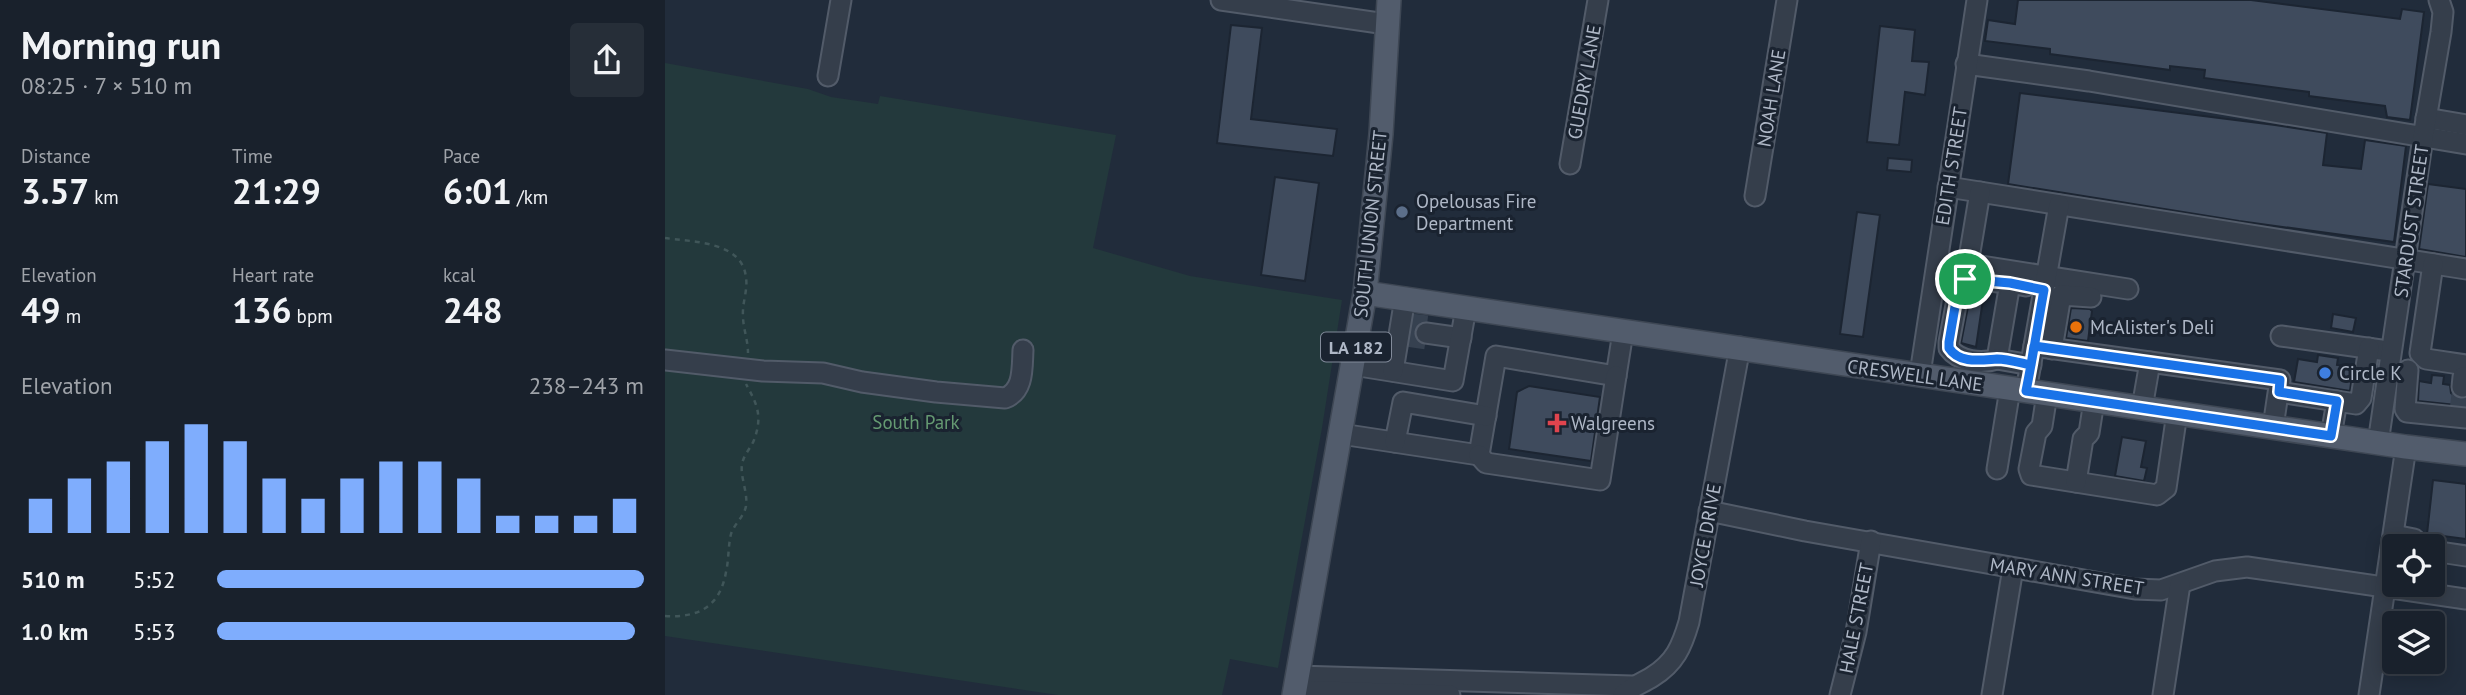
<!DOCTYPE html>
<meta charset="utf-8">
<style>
:root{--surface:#19212c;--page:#262e38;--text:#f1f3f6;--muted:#9fa3a9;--line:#373e48;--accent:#7fadfd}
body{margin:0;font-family:"PT Sans",sans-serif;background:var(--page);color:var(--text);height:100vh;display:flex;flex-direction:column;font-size:26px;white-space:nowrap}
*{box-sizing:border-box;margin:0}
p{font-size:23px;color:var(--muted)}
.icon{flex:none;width:38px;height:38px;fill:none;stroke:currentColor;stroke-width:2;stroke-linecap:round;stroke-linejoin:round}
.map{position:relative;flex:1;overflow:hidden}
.panel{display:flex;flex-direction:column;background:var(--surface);width:665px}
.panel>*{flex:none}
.tools{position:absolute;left:1717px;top:534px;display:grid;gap:14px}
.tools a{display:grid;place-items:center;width:63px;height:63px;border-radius:7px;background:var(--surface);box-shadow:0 4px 18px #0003,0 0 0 2px var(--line);font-size:35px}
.pin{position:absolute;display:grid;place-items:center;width:60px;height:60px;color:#fff;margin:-30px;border:4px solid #fff;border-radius:50%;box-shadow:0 2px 7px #0007}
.round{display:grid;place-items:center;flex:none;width:74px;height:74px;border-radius:7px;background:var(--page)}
.overview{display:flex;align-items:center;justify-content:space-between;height:119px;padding:0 21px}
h1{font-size:38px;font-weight:700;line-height:52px}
.stats{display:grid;grid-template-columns:repeat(3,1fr);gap:10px;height:119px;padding:7px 21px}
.stats div{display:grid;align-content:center}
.stats b{font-size:35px;font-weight:700}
.stats small{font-size:19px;font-weight:400}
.stats p{font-size:19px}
.chart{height:196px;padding:14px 21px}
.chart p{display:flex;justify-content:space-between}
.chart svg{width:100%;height:126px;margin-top:7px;stroke:var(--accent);stroke-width:6}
ul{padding:0 21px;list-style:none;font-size:23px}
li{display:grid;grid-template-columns:112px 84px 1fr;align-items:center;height:52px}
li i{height:18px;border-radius:9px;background:var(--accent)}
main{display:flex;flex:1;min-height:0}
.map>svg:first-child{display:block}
</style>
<main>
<section class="panel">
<div class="overview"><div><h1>Morning run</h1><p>08:25 · 7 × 510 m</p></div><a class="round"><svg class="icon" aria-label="share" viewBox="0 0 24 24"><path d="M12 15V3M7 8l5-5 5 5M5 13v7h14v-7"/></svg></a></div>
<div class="stats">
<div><p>Distance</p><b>3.57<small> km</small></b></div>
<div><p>Time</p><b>21:29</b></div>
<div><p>Pace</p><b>6:01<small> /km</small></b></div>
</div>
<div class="stats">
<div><p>Elevation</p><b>49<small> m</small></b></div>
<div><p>Heart rate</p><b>136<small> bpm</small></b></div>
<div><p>kcal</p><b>248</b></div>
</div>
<div class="chart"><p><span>Elevation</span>238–243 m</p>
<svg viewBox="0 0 160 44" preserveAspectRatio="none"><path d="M5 44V32M15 44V25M25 44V19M35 44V12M45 44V6M55 44V12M65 44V25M75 44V32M85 44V25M95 44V19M105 44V19M115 44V25M125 44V38M135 44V38M145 44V38M155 44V32"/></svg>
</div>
<ul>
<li><b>510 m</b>5:52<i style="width:100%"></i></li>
<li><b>1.0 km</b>5:53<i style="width:98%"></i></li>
</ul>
</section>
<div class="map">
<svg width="1801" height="695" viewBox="0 0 1801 695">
<rect width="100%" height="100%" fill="#212c3b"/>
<!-- green -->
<path fill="#23393c" d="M0 63 143 89 166 97 213 104 215 96 451 135 428 248 525 276 677 300 657 428 613 668 565 659 557 695H393L0 636Z"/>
<!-- building -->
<g fill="#3f4b5d" stroke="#1c2532" stroke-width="2">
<path d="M1353 0H1586L1735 19 1737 9 1759 12 1745 120 1722 117 1720 106 1644 96V92L1539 78 1540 70 1505 66V70L1385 54V49L1320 41 1323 20 1350 24Z"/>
<path d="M566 25 597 28 586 119 672 129 668 156 552 143Z"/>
<path d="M1215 26 1250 30 1247 61 1264 62 1260 95 1240 92 1234 145 1202 142Z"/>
<path d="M1355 93 1610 125 1662 133 1658 165 1696 169 1700 140 1741 146 1729 242 1574 221 1343 184Z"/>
<path d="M1223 158 1247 160 1246 172 1222 170Z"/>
<path d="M610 177 654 183 640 281 596 275Z"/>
<path d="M1763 184 1801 189V257L1754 249Z"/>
<path d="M1192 212 1215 215 1198 337 1175 334Z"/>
<path d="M1306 291 1319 293 1311 347 1296 343Z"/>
<path d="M1406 308 1425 309 1427 311 1423 341 1401 338Z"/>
<path d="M1668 314 1691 318 1688 332 1666 328Z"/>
<path d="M1653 355 1673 358 1672 365 1688 367 1685 391 1629 382 1633 359 1652 362Z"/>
<path d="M1767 375 1779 376 1778 384 1785 385 1786 393 1790 397 1801 398V406L1753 401 1754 381 1766 383Z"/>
<path d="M864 386 935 397 926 461 844 449 852 392Z"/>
<path d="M1457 437 1481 441 1476 467 1482 468 1479 481 1450 476Z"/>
<path d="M1768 480 1801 484V539L1762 534Z"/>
</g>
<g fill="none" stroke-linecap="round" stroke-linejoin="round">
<!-- minor-tunnel -->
<g stroke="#364150" stroke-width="19" stroke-dasharray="19 10" stroke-linecap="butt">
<path d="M745 323 762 325"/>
<path d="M742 337 761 340"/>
<path d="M1794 411 1797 387"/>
</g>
<defs>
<g id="minor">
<path d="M556 0 721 24"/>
<path d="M1301 64 1424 81 1801 144"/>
<path d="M163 76 176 0"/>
<path d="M1761 118 1801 125"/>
<path d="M905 164 933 0"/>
<path d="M1283 187 1801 269"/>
<path d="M1315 192 1303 264 1463 289"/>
<path d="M1090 196 1122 0"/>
<path d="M1768 264 1755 353 1761 359 1801 365"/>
<path d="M1361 286 1345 283 1332 359 1366 365"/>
<path d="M761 333 796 338"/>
<path d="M1616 336 1716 350"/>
<path d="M1369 346 1615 380 1608 427"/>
<path d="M1387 349 1396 295 1426 297"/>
<path d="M1332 359C1317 364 1294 362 1284 348V342L1295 284 1304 278 1333 282"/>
<path d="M0 360 98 371 158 373 197 382 271 392 340 398C359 391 357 368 358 350"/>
<path d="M688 365 788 381 801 308"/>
<path d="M1743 370 1740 409 1742 412 1801 418"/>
<path d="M728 371 740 298"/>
<path d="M1255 374 1312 0"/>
<path d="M1797 387 1798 377"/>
<path d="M1361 391 1394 205"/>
<path d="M1614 392 1691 404 1696 398 1704 348"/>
<path d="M1382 394 1377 426 1371 433 1364 469 1366 475 1486 494 1492 495 1501 488 1512 413"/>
<path d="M1477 408 1485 362"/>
<path d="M676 434 814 455 831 356 951 376 958 332"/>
<path d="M1666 436 1672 401"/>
<path d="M730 442 738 402 821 416"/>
<path d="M1713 443 1758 137 1776 32 1778 12 1774 0"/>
<path d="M814 455 821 463 935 480 951 376"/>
<path d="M1332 469 1345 389"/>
<path d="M1411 482 1418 439 1424 433 1429 401"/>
<path d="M1044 511 1140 531 1470 589 1496 590 1550 571 1582 567 1801 599"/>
<path d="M1729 535 1749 539 1755 546"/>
<path d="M1768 551 1801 556"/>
<path d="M632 676 967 686"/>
<path d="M629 690 785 695"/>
<path d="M958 695C967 686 976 684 987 677 1010 663 1017 646 1024 622L1075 347"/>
<path d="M1175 695 1191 632 1206 541"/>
<path d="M1327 695 1348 568"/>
<path d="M1498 695 1515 584"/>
<path d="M1704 695 1741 447"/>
</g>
<g id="major">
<path d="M700 293 1741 447 1801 454"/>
<path d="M629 695 700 293 716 134 724 0"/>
</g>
</defs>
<!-- minor casing -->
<use href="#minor" stroke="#525b69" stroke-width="23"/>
<!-- major casing -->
<use href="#major" stroke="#3e4754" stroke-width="26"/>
<!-- path -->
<g stroke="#405659" stroke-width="2.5" stroke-dasharray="5 5" stroke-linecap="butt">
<path d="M0 238C27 242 78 241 81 278 83 290 77 303 78 316 78 328 83 340 83 353"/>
<path d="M0 616C33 618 55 607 61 572 64 559 63 546 66 534 69 524 79 517 81 506 83 492 75 477 77 464 79 454 86 448 89 440 98 416 92 404 81 384"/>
</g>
<!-- minor -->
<use href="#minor" stroke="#353e4b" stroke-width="19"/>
<!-- major -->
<use href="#major" stroke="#525c6c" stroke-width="23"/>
</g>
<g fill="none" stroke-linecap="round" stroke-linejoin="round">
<defs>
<path id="route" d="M1300 279 1345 283 1379 290C1373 323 1368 357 1361 391L1666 436 1672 401 1614 392 1615 380 1369 346 1366 365C1356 363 1342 359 1332 359 1316 360 1294 364 1284 348V342L1293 289 1300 279"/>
</defs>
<!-- route casing -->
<use href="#route" stroke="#fff" stroke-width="14"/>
<!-- route -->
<use href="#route" stroke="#1a73e8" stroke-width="9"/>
</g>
<!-- markers -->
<circle fill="#5c6f8a" stroke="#1a2330" stroke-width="2.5" cx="737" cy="212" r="7"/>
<circle fill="#e8710a" stroke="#1a2330" stroke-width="2.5" cx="1411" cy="327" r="7"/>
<circle fill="#3f7fe0" stroke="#1a2330" stroke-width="2.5" cx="1660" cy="373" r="7"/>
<path fill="#e0444e" stroke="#1a2330" stroke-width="2.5" d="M888.5 412.5h7v7h7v7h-7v7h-7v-7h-7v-7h7z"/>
<g text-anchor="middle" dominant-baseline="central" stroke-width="6" stroke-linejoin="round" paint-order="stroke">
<!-- shield labels -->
<rect fill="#1a2330" stroke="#828b9a" stroke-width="2" x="656" y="332.5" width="70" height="29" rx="5"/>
<g font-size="18" font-weight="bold" fill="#afb8c7">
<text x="691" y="347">LA 182</text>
</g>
<!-- street labels -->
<g font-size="19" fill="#afb8c7" stroke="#1a2330">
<text transform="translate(919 82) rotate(-80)">GUEDRY LANE</text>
<text transform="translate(1106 98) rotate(-81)">NOAH LANE</text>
<text transform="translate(1286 166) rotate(-81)">EDITH STREET</text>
<text transform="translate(1746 221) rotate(-82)">STARDUST STREET</text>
<text transform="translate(705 224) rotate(-84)">SOUTH UNION STREET</text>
<text transform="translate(1250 375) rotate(8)">CRESWELL LANE</text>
<text transform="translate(1040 535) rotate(-80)">JOYCE DRIVE</text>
<text transform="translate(1402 576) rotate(9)">MARY ANN STREET</text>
<text transform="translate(1191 618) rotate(-79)">HALE STREET</text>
</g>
<!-- poi labels -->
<g font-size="19" fill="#afb8c7" stroke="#1a2330" text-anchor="start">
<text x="751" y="201">Opelousas Fire<tspan x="751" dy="22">Department</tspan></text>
<text x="1425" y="327">McAlister's Deli</text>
<text x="1674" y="373">Circle K</text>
<text x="906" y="423">Walgreens</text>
</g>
<!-- park labels -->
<g font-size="19" fill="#659a72" stroke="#1a2330">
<text x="251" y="422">South Park</text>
</g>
</g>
</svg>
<div class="tools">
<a><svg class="icon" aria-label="locate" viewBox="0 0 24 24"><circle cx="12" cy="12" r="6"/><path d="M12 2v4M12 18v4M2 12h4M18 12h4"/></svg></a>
<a><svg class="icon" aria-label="layers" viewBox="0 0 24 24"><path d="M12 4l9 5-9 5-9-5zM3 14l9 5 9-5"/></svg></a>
</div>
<div class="pin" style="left:1300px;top:279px;background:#1e9e55"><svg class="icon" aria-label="arrive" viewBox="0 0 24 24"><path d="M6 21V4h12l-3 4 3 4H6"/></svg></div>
</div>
</main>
